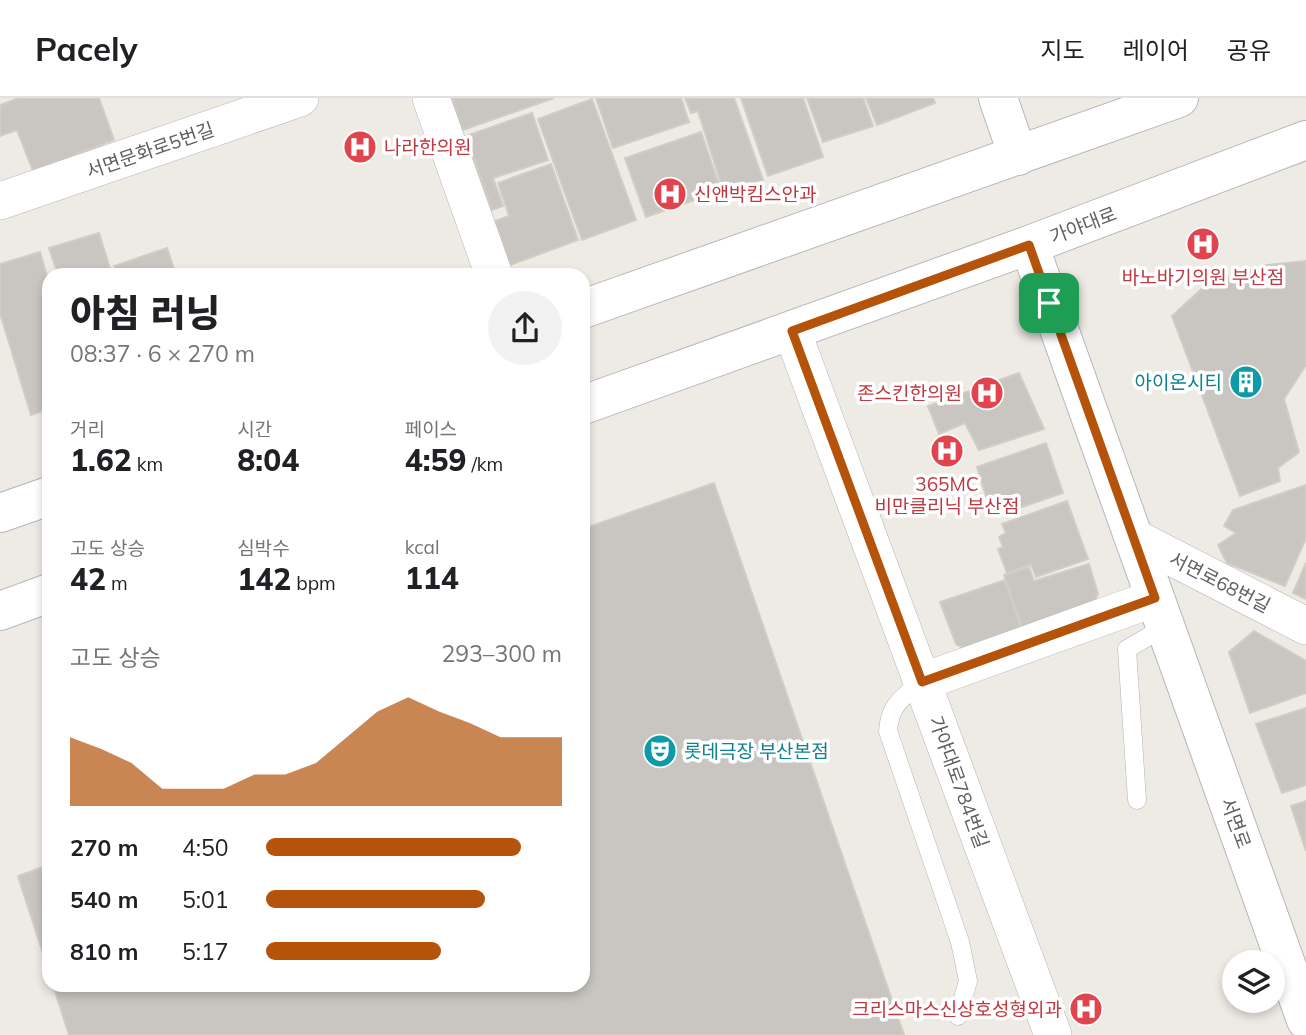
<!DOCTYPE html>
<html lang="ko">
<meta charset="utf-8">
<style>
:root{--surface:#fff;--page:#f2f2f2;--text:#202124;--muted:#757577;--line:#e0e0e0;--accent:#b45309}
body{margin:0;font-family:Mulish,"Noto Sans KR",sans-serif;background:var(--page);color:var(--text);height:100vh;display:flex;flex-direction:column;font-size:26px;white-space:nowrap}
*{box-sizing:border-box;margin:0}
p{font-size:23px;color:var(--muted)}
.icon{flex:none;width:38px;height:38px;fill:none;stroke:currentColor;stroke-width:2;stroke-linecap:round;stroke-linejoin:round}
.map{position:relative;flex:1;overflow:hidden}
.details{position:absolute;left:42px;top:170px;width:548px;height:724px;display:flex;flex-direction:column;background:var(--surface);border-radius:21px;box-shadow:0 4px 10px #0003}
.details>*{flex:none}
.controls{position:absolute;left:1222px;top:852px;display:grid;gap:14px}
.controls a{display:grid;place-items:center;width:63px;height:63px;border-radius:50%;background:var(--surface);box-shadow:0 4px 10px #0003;font-size:35px}
.pin{position:absolute;display:grid;place-items:center;width:60px;height:60px;color:#fff;margin:-30px;border-radius:14px;box-shadow:0 4px 10px #0006}
.round{display:grid;place-items:center;flex:none;width:74px;height:74px;border-radius:37px;background:var(--page)}
.head{display:flex;align-items:center;justify-content:space-between;height:119px;padding:0 28px}
h1{font-size:38px;font-weight:800;line-height:52px}
.figures{display:grid;grid-template-columns:repeat(3,1fr);gap:10px;height:119px;padding:7px 28px}
.figures div{display:grid;align-content:center}
.figures b{font-size:30px;font-weight:800}
.figures small{font-size:19px;font-weight:400}
.figures p{font-size:19px}
.chart{height:196px;padding:14px 28px}
.chart p{display:flex;justify-content:space-between}
.chart svg{width:100%;height:126px;margin-top:7px;fill:var(--accent);opacity:.7}
ul{padding:0 28px;list-style:none;font-size:23px}
li{display:grid;grid-template-columns:112px 84px 1fr;align-items:center;height:52px}
li i{height:18px;border-radius:9px;background:var(--accent)}
header{display:flex;align-items:center;gap:42px;box-sizing:border-box;height:98px;padding:0 35px;background:var(--surface);border-bottom:2px solid var(--line)}
header strong{font-size:33px}
nav{display:flex;gap:38px;margin-inline-start:auto;font-size:24px}
.map>svg:first-child{display:block}
</style>
<header>
<strong>Pacely</strong>
<nav><a>지도</a><a>레이어</a><a>공유</a></nav>
</header>
<div class="map">
<svg width="1306" height="937" viewBox="0 0 1306 937">
<rect width="100%" height="100%" fill="#eeebe5"/>
<!-- building -->
<g fill="#c9c6c2" stroke="#d2cdc4" stroke-width="2">
<path d="M19 0H99L114 42 33 73 17 32 0 38V7Z"/>
<path d="M452 0H554L463 32Z"/>
<path d="M596 0H681L689 24 613 50Z"/>
<path d="M685 0H734L763 82 724 95 698 13 691 15Z"/>
<path d="M741 0H803L823 59 768 78Z"/>
<path d="M807 0H863L873 28 823 44Z"/>
<path d="M866 0H933L935 5 877 27Z"/>
<path d="M592 1 636 122 582 142 538 21Z"/>
<path d="M532 15 548 62 493 80 503 108 492 112 466 38Z"/>
<path d="M701 34 721 93 646 119 625 60Z"/>
<path d="M551 66 578 142 510 167 495 123 509 118 498 85Z"/>
<path d="M99 135 112 177H58L49 150Z"/>
<path d="M167 150 176 177H118L114 168Z"/>
<path d="M40 154 49 185V311L31 317 0 215V166Z"/>
<path d="M1306 163V267L1284 301 1299 354 1278 370 1280 383 1240 398 1172 218 1206 187 1267 167Z"/>
<path d="M1019 275 1044 331 979 352 965 325 939 336 928 308Z"/>
<path d="M1046 345 1063 395 999 417 992 396 986 398 977 369Z"/>
<path d="M714 385 904 937H69L53 887H583V431Z"/>
<path d="M1306 387V440L1285 488 1227 465 1218 447 1236 435 1224 428 1233 412Z"/>
<path d="M1067 403 1088 461 1036 479 1031 466 1007 475 998 451 1003 449 999 439 1006 435 1002 426Z"/>
<path d="M1306 465V501L1293 495Z"/>
<path d="M1089 466 1098 496 1084 525 1027 543 1004 477 1029 469 1034 483Z"/>
<path d="M1005 482 1025 542 979 559 956 546 940 504Z"/>
<path d="M1254 533 1306 563V595L1250 615 1229 554Z"/>
<path d="M1306 610V687L1282 695 1256 626Z"/>
<path d="M1306 703V753L1291 708Z"/>
<path d="M49 767V874L18 778Z"/>
</g>
<g fill="none" stroke-linecap="round" stroke-linejoin="round">
<defs>
<g id="lane">
<path d="M922 584C902 600 890 606 888 633L960 844 968 883 958 918"/>
<path d="M1137 702 1127 551 1165 529"/>
</g>
<g id="street">
<path d="M431 0 494 177"/>
<path d="M0 103 300 0"/>
<path d="M792 233 1053 937"/>
<path d="M1133 439 1306 528"/>
<path d="M922 584 1155 500"/>
</g>
<g id="secondary">
<path d="M998 0 1018 58"/>
<path d="M1029 147 1306 922"/>
<path d="M583 211 1179 0"/>
<path d="M583 307 1029 147 1306 42"/>
<path d="M0 415 49 398"/>
<path d="M0 513 49 495"/>
</g>
</defs>
<!-- lane casing -->
<use href="#lane" stroke="#b2b5b8" stroke-width="19"/>
<!-- street casing -->
<use href="#street" stroke="#b2b5b8" stroke-width="38"/>
<!-- secondary casing -->
<use href="#secondary" stroke="#b4b7bb" stroke-width="40"/>
<!-- lane -->
<use href="#lane" stroke="#fff" stroke-width="18"/>
<!-- street -->
<use href="#street" stroke="#fff" stroke-width="37"/>
<!-- secondary -->
<use href="#secondary" stroke="#fff" stroke-width="38"/>
</g>
<g fill="none" stroke-linecap="round" stroke-linejoin="round">
<defs>
<path id="route" d="M1029 147 1155 500 922 584 792 233Z"/>
</defs>
<!-- route casing -->
<use href="#route" stroke="#fff" stroke-width="14"/>
<!-- route -->
<use href="#route" stroke="#b45309" stroke-width="9"/>
</g>
<!-- icons -->
<defs>
<symbol id="hospital-disc" viewBox="-11 -11 22 22"><circle r="9.5" fill="#e0444e" stroke="#fff"/><path d="M-5-5h3v3.5h4V-5h3V5h-3V1.5h-4V5h-3Z" fill="#fff"/></symbol>
<symbol id="building-disc" viewBox="-11 -11 22 22"><circle r="9.5" fill="#0f9aa8" stroke="#fff"/><path d="M-4-6H4V6H1V3H-1V6H-4ZM-2.5-4.3h1.7v1.8h-1.7ZM.8-4.3h1.7v1.8H.8ZM-2.5-1h1.7V.8h-1.7ZM.8-1h1.7V.8H.8Z" fill="#fff"/></symbol>
<symbol id="theatre-disc" viewBox="-11 -11 22 22"><circle r="9.5" fill="#0f9aa8" stroke="#fff"/><path d="M-5-5.5Q0-4 5-5.5V0Q5 5 0 6Q-5 5-5 0ZM-3.3-2.5H-1v1.5H-3.3ZM1-2.5H3.3v1.5H1ZM-2.8 1Q0 5.5 2.8 1Z" fill="#fff"/></symbol>
</defs>
<g fill-rule="evenodd">
<use href="#hospital-disc" x="341" y="30" width="38" height="38"/>
<use href="#hospital-disc" x="651" y="77" width="38" height="38"/>
<use href="#hospital-disc" x="1184" y="127" width="38" height="38"/>
<use href="#building-disc" x="1227" y="265" width="38" height="38"/>
<use href="#hospital-disc" x="968" y="276" width="38" height="38"/>
<use href="#hospital-disc" x="928" y="334" width="38" height="38"/>
<use href="#theatre-disc" x="641" y="634" width="38" height="38"/>
<use href="#hospital-disc" x="1067" y="892" width="38" height="38"/>
</g>
<g text-anchor="middle" dominant-baseline="central" stroke-width="7" stroke-linejoin="round" paint-order="stroke">
<!-- health labels -->
<g font-size="19" fill="#be3a42" stroke="#fff" text-anchor="start">
<text x="384" y="49">나라한의원</text>
<text x="694" y="96">신앤박킴스안과</text>
<text x="1203" y="179" text-anchor="middle">바노바기의원 부산점</text>
<text x="962" y="295" text-anchor="end">존스킨한의원</text>
<text x="947" y="386" text-anchor="middle">365MC<tspan x="947" dy="22">비만클리닉 부산점</tspan></text>
<text x="1062" y="911" text-anchor="end">크리스마스신상호성형외과</text>
</g>
<!-- street labels -->
<g font-size="19" fill="#5d6064" stroke="#fff">
<text transform="translate(150 52) rotate(-19)">서면문화로5번길</text>
<text transform="translate(1083 127) rotate(-21)">가야대로</text>
<text transform="translate(1220 484) rotate(27)">서면로68번길</text>
<text transform="translate(959 684) rotate(70)">가야대로784번길</text>
<text transform="translate(1236 725) rotate(70)">서면로</text>
</g>
<!-- culture labels -->
<g font-size="19" fill="#0d838f" stroke="#fff" text-anchor="end">
<text x="1222" y="284">아이온시티</text>
<text x="684" y="653" text-anchor="start">롯데극장 부산본점</text>
</g>
</g>
</svg>
<div class="controls">
<a><svg class="icon" aria-label="layers" viewBox="0 0 24 24"><path d="M12 4l9 5-9 5-9-5zM3 14l9 5 9-5"/></svg></a>
</div>
<div class="pin" style="left:1049px;top:205px;background:#1e9e55"><svg class="icon" aria-label="arrive" viewBox="0 0 24 24"><path d="M6 21V4h12l-3 4 3 4H6"/></svg></div>
<section class="details">
<div class="head"><div><h1>아침 러닝</h1><p>08:37 · 6 × 270 m</p></div><a class="round"><svg class="icon" aria-label="share" viewBox="0 0 24 24"><path d="M12 15V3M7 8l5-5 5 5M5 13v7h14v-7"/></svg></a></div>
<div class="figures">
<div><p>거리</p><b>1.62<small> km</small></b></div>
<div><p>시간</p><b>8:04</b></div>
<div><p>페이스</p><b>4:59<small> /km</small></b></div>
</div>
<div class="figures">
<div><p>고도 상승</p><b>42<small> m</small></b></div>
<div><p>심박수</p><b>142<small> bpm</small></b></div>
<div><p>kcal</p><b>114</b></div>
</div>
<div class="chart"><p><span>고도 상승</span>293–300 m</p>
<svg viewBox="0 0 160 44" preserveAspectRatio="none"><path d="M0 44V20L10 24L20 29L30 38L40 38L50 38L60 33L70 33L80 29L90 20L100 11L110 6L120 11L130 15L140 20L150 20L160 20V44z"/></svg>
</div>
<ul>
<li><b>270 m</b>4:50<i style="width:86%"></i></li>
<li><b>540 m</b>5:01<i style="width:74%"></i></li>
<li><b>810 m</b>5:17<i style="width:59%"></i></li>
</ul>
</section>
</div>
